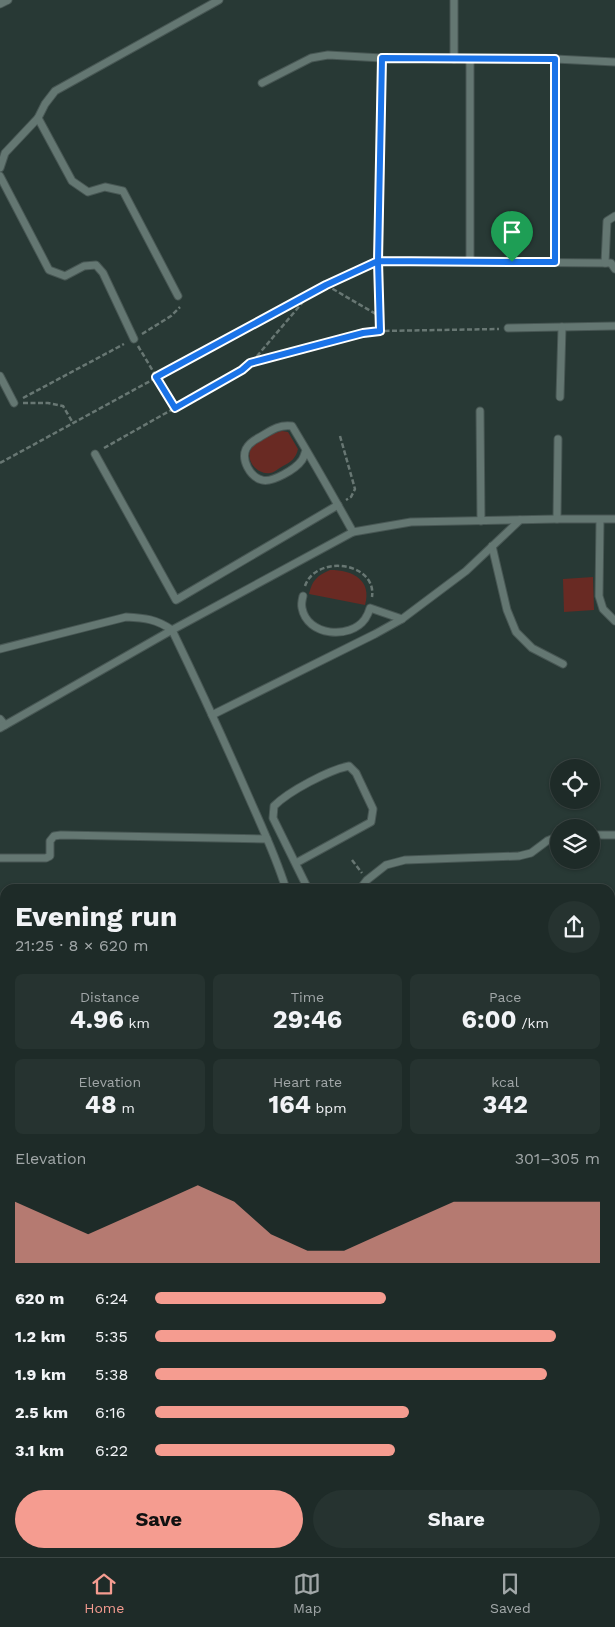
<!DOCTYPE html>
<meta charset="utf-8">
<style>
:root{--surface:#1e2b28;--page:#263330;--text:#f1f3f6;--muted:#a1a7a8;--line:#3c4745;--accent:#f59c90}
body{margin:0;font-family:"Work Sans",sans-serif;background:var(--page);color:var(--text);height:100vh;display:flex;flex-direction:column;font-size:19px;white-space:nowrap}
*{box-sizing:border-box;margin:0}
p{font-size:16px;color:var(--muted)}
.icon{flex:none;width:28px;height:28px;fill:none;stroke:currentColor;stroke-width:2;stroke-linecap:round;stroke-linejoin:round}
.map{position:relative;flex:1;overflow:hidden}
.details{position:absolute;left:0px;top:884px;width:615px;height:674px;display:flex;flex-direction:column;background:var(--surface);border-radius:15px 15px 0 0;box-shadow:0 1px 4px #0004,0 0 0 1px var(--line)}
.details>*{flex:none}
.tools{position:absolute;left:550px;top:759px;display:grid;gap:10px}
.tools a{display:grid;place-items:center;width:50px;height:50px;border-radius:50%;background:var(--surface);box-shadow:0 1px 4px #0004,0 0 0 1px var(--line);font-size:25px}
.pin{position:absolute;display:grid;place-items:center;width:42px;height:42px;color:#fff;margin:-51px -21px;border-radius:50% 50% 50% 0;rotate:-45deg;box-shadow:0 0 5px #0007}
.pin .icon{rotate:45deg}
.round{display:grid;place-items:center;flex:none;width:52px;height:52px;border-radius:26px;background:var(--page)}
.head{display:flex;align-items:center;justify-content:space-between;height:85px;padding:0 15px}
h1{font-size:28px;font-weight:700;line-height:38px}
.stats{display:grid;grid-template-columns:repeat(3,1fr);gap:8px;height:85px;padding:5px 15px}
.stats div{display:grid;align-content:center;border-radius:8px;background:var(--page);text-align:center}
.stats b{font-size:25px;font-weight:700}
.stats small{font-size:14px;font-weight:400}
.stats p{font-size:14px}
.chart{height:140px;padding:10px 15px}
.chart p{display:flex;justify-content:space-between}
.chart svg{width:100%;height:90px;margin-top:5px;fill:var(--accent);opacity:.7}
.primary-button{display:flex;gap:10px;margin-top:auto;padding:10px 15px}
.primary-button a{flex:1;height:58px;border-radius:30px;background:var(--accent);color:#111;font-size:20px;font-weight:700;line-height:58px;text-align:center}
.primary-button a+a{background:var(--page);color:var(--text)}
ul{padding:0 15px;list-style:none;font-size:16px}
li{display:grid;grid-template-columns:80px 60px 1fr;align-items:center;height:38px}
li i{height:12px;border-radius:6px;background:var(--accent)}
.menu{display:flex;justify-content:space-around;align-items:center;height:70px;border-top:1px solid var(--line);background:var(--surface);font-size:14px;color:var(--muted)}
.menu a{display:grid;justify-items:center;gap:2px}
.menu .active{color:var(--accent)}
.map>svg:first-child{display:block}
</style>
<div class="map">
<svg width="615" height="1557" viewBox="0 0 615 1557">
<rect width="100%" height="100%" fill="#283935"/>
<!-- green -->
<g fill="#692a23">
<path d="M282 431 288 432 298 449C296 458 291 462 283 466 279 468 274 473 270 473 256 475 244 459 252 447 256 440 275 433 282 431Z"/>
<path d="M330 570C353 570 372 580 365 605L309 594C312 580 318 575 330 570Z"/>
<path d="M593 577 594 610 564 612 563 579Z"/>
<path d="M615 957V990H610V963H612Z"/>
<rect x="0" y="1269" width="5" height="59"/>
<path d="M610 1482 615 1483V1557H463L452 1553 610 1552Z"/>
</g>
<!-- water -->
<path fill="#1c8674" d="M0 1390 5 1393V1552H239L248 1557H0Z"/>
<g fill="none" stroke-linecap="round" stroke-linejoin="round">
<defs>
<g id="service">
<path d="M454 0V59"/>
<path d="M0 4 8 0"/>
<path d="M382 58 378 261 605 263H611L615 269"/>
<path d="M262 83 311 58 328 55 382 58 555 59 615 62"/>
<path d="M0 168 5 153 38 118"/>
<path d="M0 176 49 270 65 276 84 266 96 265 103 273 134 339"/>
<path d="M470 261V59"/>
<path d="M555 262V59"/>
<path d="M605 263 607 221 615 216"/>
<path d="M178 296 123 191 105 187 88 192 72 181 38 118 45 104 55 91 219 0"/>
<path d="M508 328 615 326"/>
<path d="M0 376 14 403"/>
<path d="M560 397 562 327"/>
<path d="M480 411 481 521"/>
<path d="M306 450C305 453 304 457 302 460 296 469 272 483 262 480 250 477 241 460 246 449 249 443 254 440 260 437 270 431 279 424 292 426 313 461 333 496 353 532"/>
<path d="M95 454 176 600 338 505"/>
<path d="M557 519 558 439"/>
<path d="M600 520 599 596 603 609 615 621"/>
<path d="M492 546 507 610 516 632 532 648 563 664"/>
<path d="M303 596C302 600 301 604 302 608 307 636 350 640 365 619 367 616 369 612 370 608L402 619"/>
<path d="M0 649 126 617C145 618 156 619 172 630 198 684 223 738 247 793 261 825 276 856 286 889"/>
<path d="M212 715 375 634 402 619 466 571 520 520"/>
<path d="M0 719 5 725"/>
<path d="M0 728 172 630 353 532 411 522 557 519H615"/>
<path d="M591 835H615"/>
<path d="M0 858H46L50 856V841L54 836 61 835 267 839"/>
<path d="M296 863 371 822 373 809 356 773 349 766C329 770 289 791 274 806L273 818 308 889"/>
<path d="M360 889 367 880 386 865 405 860 519 856 531 853 547 841 559 836"/>
<path d="M0 1046H5"/>
<path d="M610 1046H615"/>
<path d="M0 1113H5"/>
<path d="M610 1156H615"/>
<path d="M0 1179H5"/>
<path d="M0 1221H5"/>
<path d="M610 1267H615"/>
<path d="M610 1291H615"/>
<path d="M610 1338H615"/>
<path d="M610 1475H615"/>
</g>
<g id="tertiary">
<path d="M0 939H5"/>
<path d="M610 939H615"/>
</g>
<g id="secondary">
<path d="M0 1003H5"/>
<path d="M610 1005H615"/>
</g>
</defs>
<!-- service casing -->
<use href="#service" stroke="#485754" stroke-width="9"/>
<!-- tertiary casing -->
<use href="#tertiary" stroke="#485754" stroke-width="17"/>
<!-- secondary casing -->
<use href="#secondary" stroke="#485754" stroke-width="17"/>
<!-- path -->
<g stroke="#687773" stroke-width="2.5" stroke-dasharray="5 2.5" stroke-linecap="butt">
<path d="M379 270 380 331"/>
<path d="M326 285 381 317"/>
<path d="M142 334 171 316 180 307"/>
<path d="M138 346 175 408"/>
<path d="M252 362 308 296"/>
<path d="M23 398 124 344"/>
<path d="M23 403H48L63 406 73 423"/>
<path d="M340 436 355 489 351 497 346 500"/>
<path d="M104 448 242 370 251 363 363 333 380 331 499 329"/>
<path d="M0 463 326 285 368 265"/>
<path d="M305 586C316 554 377 562 372 597"/>
<path d="M352 860 362 873"/>
<path d="M610 910H615"/>
<path d="M0 1375 5 1378"/>
<path d="M284 1552 293 1557"/>
</g>
<!-- service -->
<use href="#service" stroke="#647772" stroke-width="7"/>
<!-- tertiary -->
<use href="#tertiary" stroke="#647772" stroke-width="15"/>
<!-- secondary -->
<use href="#secondary" stroke="#8f746c" stroke-width="15"/>
</g>
<g fill="none" stroke-linecap="round" stroke-linejoin="round">
<defs>
<path id="route" d="M512 262 378 261 326 285 156 377 175 408 242 370 250 363 363 333 380 331 378 261 382 58 555 59V262H512"/>
</defs>
<!-- route casing -->
<use href="#route" stroke="#fff" stroke-width="10"/>
<!-- route -->
<use href="#route" stroke="#1a73e8" stroke-width="6"/>
</g>
</svg>
<div class="tools">
<a><svg class="icon" aria-label="locate" viewBox="0 0 24 24"><circle cx="12" cy="12" r="6"/><path d="M12 2v4M12 18v4M2 12h4M18 12h4"/></svg></a>
<a><svg class="icon" aria-label="layers" viewBox="0 0 24 24"><path d="M12 4l9 5-9 5-9-5zM3 14l9 5 9-5"/></svg></a>
</div>
<div class="pin" style="left:512px;top:262px;background:#1e9e55"><svg class="icon" aria-label="arrive" viewBox="0 0 24 24"><path d="M6 21V4h12l-3 4 3 4H6"/></svg></div>
<section class="details">
<div class="head"><div><h1>Evening run</h1><p>21:25 · 8 × 620 m</p></div><a class="round"><svg class="icon" aria-label="share" viewBox="0 0 24 24"><path d="M12 15V3M7 8l5-5 5 5M5 13v7h14v-7"/></svg></a></div>
<div class="stats">
<div><p>Distance</p><b>4.96<small> km</small></b></div>
<div><p>Time</p><b>29:46</b></div>
<div><p>Pace</p><b>6:00<small> /km</small></b></div>
</div>
<div class="stats">
<div><p>Elevation</p><b>48<small> m</small></b></div>
<div><p>Heart rate</p><b>164<small> bpm</small></b></div>
<div><p>kcal</p><b>342</b></div>
</div>
<div class="chart"><p><span>Elevation</span>301–305 m</p>
<svg viewBox="0 0 160 44" preserveAspectRatio="none"><path d="M0 44V14L10 22L20 30L30 22L40 14L50 6L60 14L70 30L80 38L90 38L100 30L110 22L120 14L130 14L140 14L150 14L160 14V44z"/></svg>
</div>
<ul>
<li><b>620 m</b>6:24<i style="width:52%"></i></li>
<li><b>1.2 km</b>5:35<i style="width:90%"></i></li>
<li><b>1.9 km</b>5:38<i style="width:88%"></i></li>
<li><b>2.5 km</b>6:16<i style="width:57%"></i></li>
<li><b>3.1 km</b>6:22<i style="width:54%"></i></li>
</ul>
<div class="primary-button"><a>Save</a><a>Share</a></div>
</section>
</div>
<nav class="menu">
<a class="active"><svg class="icon" aria-label="home" viewBox="0 0 24 24"><path d="M3 11l9-7 9 7M6 9v11h12V9"/></svg>Home</a>
<a><svg class="icon" aria-label="map" viewBox="0 0 24 24"><path d="M3 6l6-2 6 2 6-2v14l-6 2-6-2-6 2zM9 4v14M15 6v14"/></svg>Map</a>
<a><svg class="icon" aria-label="saved" viewBox="0 0 24 24"><path d="M7 4h10v16l-5-4-5 4z"/></svg>Saved</a>
</nav>
